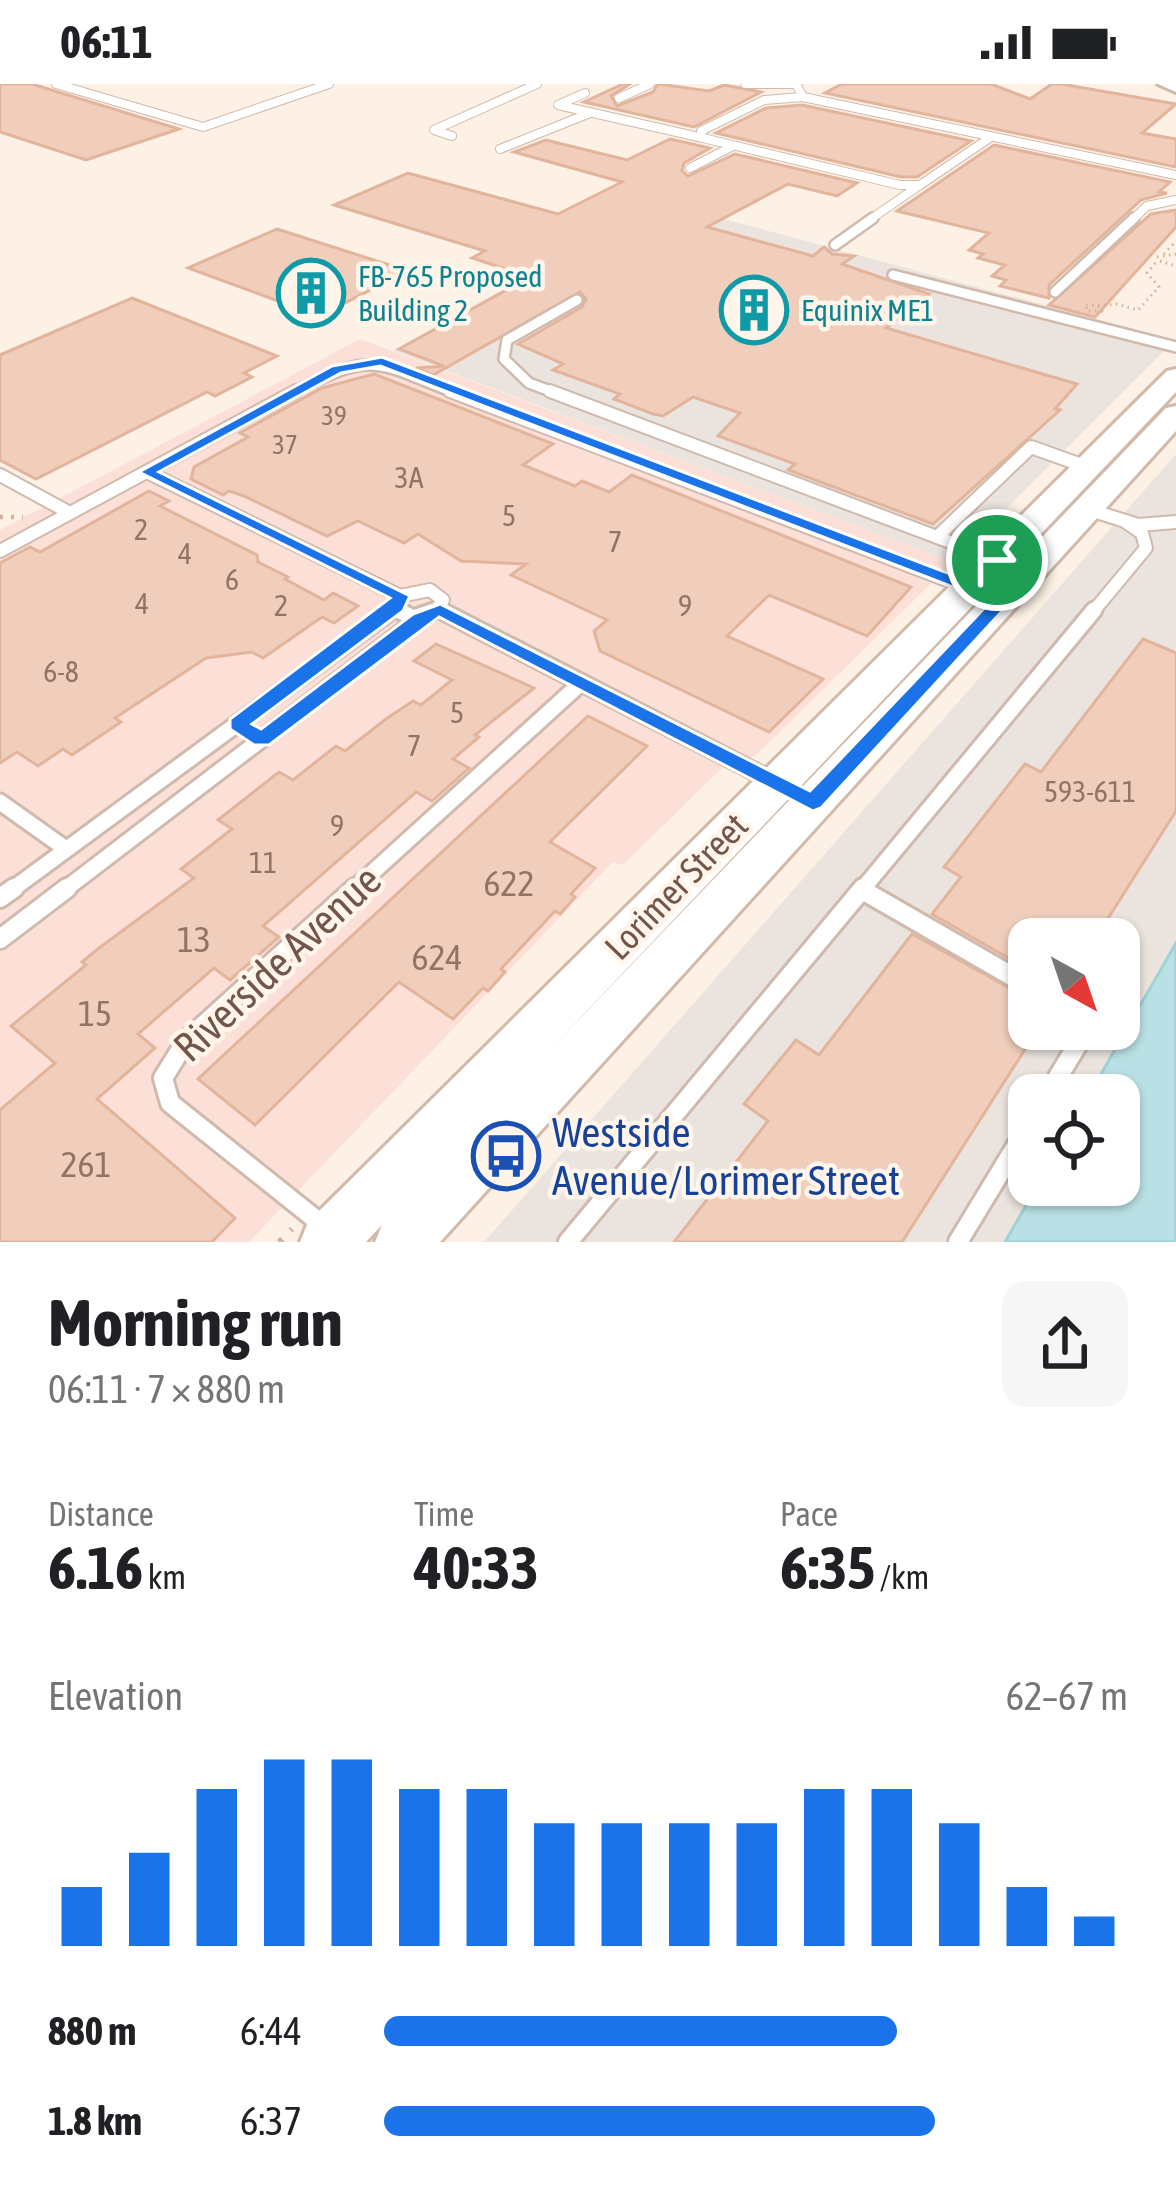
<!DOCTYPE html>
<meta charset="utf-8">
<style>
:root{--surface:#fff;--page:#f6f6f6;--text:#202124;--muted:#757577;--accent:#1a73e8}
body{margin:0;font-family:"Asap Condensed",sans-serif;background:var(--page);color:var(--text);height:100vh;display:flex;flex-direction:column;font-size:45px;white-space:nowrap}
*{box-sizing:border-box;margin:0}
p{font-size:39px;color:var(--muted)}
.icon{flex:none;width:66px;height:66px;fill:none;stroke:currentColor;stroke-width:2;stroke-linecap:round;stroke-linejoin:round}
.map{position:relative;height:1158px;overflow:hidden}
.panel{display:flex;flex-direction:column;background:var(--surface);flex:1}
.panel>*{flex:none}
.needle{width:78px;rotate:140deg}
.tools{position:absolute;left:1008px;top:834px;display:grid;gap:24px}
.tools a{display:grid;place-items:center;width:132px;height:132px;border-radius:24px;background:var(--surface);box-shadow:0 3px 9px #0004;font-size:60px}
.pin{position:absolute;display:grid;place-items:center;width:102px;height:102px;color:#fff;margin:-51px;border:6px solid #fff;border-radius:50%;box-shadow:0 3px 12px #0007}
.round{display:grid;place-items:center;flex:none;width:126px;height:126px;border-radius:24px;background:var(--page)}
.overview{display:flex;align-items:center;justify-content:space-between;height:204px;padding:0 48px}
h1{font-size:66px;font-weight:700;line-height:90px}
.metrics{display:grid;grid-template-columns:repeat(3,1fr);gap:18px;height:204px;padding:12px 48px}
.metrics div{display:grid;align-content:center}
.metrics b{font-size:60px;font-weight:700}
.metrics small{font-size:33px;font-weight:400}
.metrics p{font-size:33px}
.chart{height:336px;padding:24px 48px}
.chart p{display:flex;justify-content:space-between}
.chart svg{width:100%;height:216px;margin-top:12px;stroke:var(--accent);stroke-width:6}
ul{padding:0 48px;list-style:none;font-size:39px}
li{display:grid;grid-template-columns:192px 144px 1fr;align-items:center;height:90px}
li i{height:30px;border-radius:15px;background:var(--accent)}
.status{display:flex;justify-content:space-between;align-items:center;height:84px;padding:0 60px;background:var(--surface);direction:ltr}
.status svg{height:33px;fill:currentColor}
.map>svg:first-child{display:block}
</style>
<div class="status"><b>06:11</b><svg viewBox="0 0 49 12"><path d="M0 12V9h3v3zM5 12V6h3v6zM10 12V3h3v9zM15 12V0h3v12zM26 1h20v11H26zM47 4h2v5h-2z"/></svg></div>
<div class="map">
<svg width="1176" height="1158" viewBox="0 0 1176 1158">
<rect width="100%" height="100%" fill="#fcf1e4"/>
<!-- commercial -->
<path fill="#fce0d7" d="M360 255 953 478 755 672 723 683 623 781 613 778 249 1158H0V446Z"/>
<!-- industrial -->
<g fill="#ebe4de" fill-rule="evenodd">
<path d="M664 119 1175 256 953 478 394 267Z"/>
<path d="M1176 370V859L1089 1011H1029V1101H1038L1005 1158H484ZM1029 855H1119V945H1029Z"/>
</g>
<!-- water -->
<path fill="#b9e1e5" stroke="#9fd1d6" stroke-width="3" d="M1176 859V1158H1005L1038 1101H1119V1011H1089Z"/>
<!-- building -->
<g fill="#f1cebc" stroke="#e3b49c" stroke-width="3">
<path d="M0 0H32L179 45 86 76 0 48Z"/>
<path d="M623 0H630L611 12 617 22 653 8 658 0 709 7 724 1 761 8 694 43 584 18Z"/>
<path d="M842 0H991L1030 15 1052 0H1061L1176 20 1142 49 1176 55V83L825 9Z"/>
<path d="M802 21 971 57 917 93H901L716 49 766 24Z"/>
<path d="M670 55 710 64 684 79 682 87 688 92 735 70 857 99 837 112 788 100 707 143 813 172 824 163 832 170 854 172 842 180 929 210 886 244 1077 300 1055 325 1060 326 933 440 788 386 795 380 718 352 740 329 693 313 663 332 653 330 614 315 620 310 553 286 563 280 518 260 582 223 586 215 580 208 433 291 416 284 444 282 399 265 530 193 472 174 485 167 334 121 408 89 558 130 622 98 514 68 546 56 627 76Z"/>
<path d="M994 61 1170 98 1159 108 1167 109 1141 116 1049 201V214L1000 202 1006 196 992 192 1005 181 978 174 983 170 969 166 989 149 897 127Z"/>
<path d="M1176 126V143L1095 233 1049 221 1151 130Z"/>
<path d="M277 145 408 187 319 232 188 184Z"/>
<path d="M132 214 277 272 244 289 252 293 215 312 207 308 36 395 0 376V271Z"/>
<path d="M374 290 553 360 523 381 575 402 582 397 609 408 632 391 911 503 867 552 769 511 727 552 823 595 769 648 600 567 594 547 607 536 511 491 526 480 461 477 418 450 404 459 358 437 327 452 244 412 229 407 223 411 191 395 194 383 248 353 240 349 322 304Z"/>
<path d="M149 407 169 417 160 422 257 471 258 478 288 493 285 495 324 516 333 509 358 522 334 539 322 533 263 574 252 568 206 574 115 634 121 638 72 671 63 665 38 682 17 668 0 679V479L30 463 40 468Z"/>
<path d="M1143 555 1176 569V727L1095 855H1029V886L932 830 961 793 944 783 1025 680 1041 688Z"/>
<path d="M436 560 534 604 475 651 479 653 453 675 469 684 432 717 416 708 263 842 279 853 230 896 214 884 138 950 155 964 97 1015 235 1134 212 1158H0V1026L55 979 11 942 86 881 82 878 99 864 194 794 181 785 232 745 218 736 279 688 293 696 336 662 345 667 386 635 413 617 421 621 452 596 414 577Z"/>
<path d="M588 632 647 662 550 758 595 784 571 810 575 813 560 830 555 827 501 885 505 888 488 907 483 904 453 935 399 898 255 1041 198 995Z"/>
<path d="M912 850 1029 915V945H1038L902 1158H674L768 1037 744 1020 796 956 819 971Z"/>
</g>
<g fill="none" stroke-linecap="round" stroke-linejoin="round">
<defs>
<g id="service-far4">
<path d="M56 0 203 43 329 0"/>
<path d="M745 0H796"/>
<path d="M796 0 803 13 1176 91"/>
<path d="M585 9 558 21 703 54"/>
<path d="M803 13 764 16 701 47 703 54 900 101H920L991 53"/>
<path d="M619 14 650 0"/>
<path d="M452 52 434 46 537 0"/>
<path d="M500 65 590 29"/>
<path d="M690 84 733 62"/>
<path d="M868 137 920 101"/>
<path d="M1131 137 1147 122 1176 116"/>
</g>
<g id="service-far3">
<path d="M835 161 873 134"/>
<path d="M893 191 1176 263"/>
<path d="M1055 208 1134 134"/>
<path d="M291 310C374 265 374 278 458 310"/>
<path d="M558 310 529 299 504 275 507 256 577 216"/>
</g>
<g id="service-far2">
<path d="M450 307 1002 517"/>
<path d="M550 307 937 453"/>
<path d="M147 388 400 512"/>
<path d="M0 391 70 429"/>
<path d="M1084 424 1138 441 1176 438"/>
<path d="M0 467 296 307"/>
<path d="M1029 488 937 453 1031 363 1087 383"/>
<path d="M440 526 446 529"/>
<path d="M388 529 396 523"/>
<path d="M402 529 398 527 400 512 430 506 443 516 435 529"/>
<path d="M1092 529 1146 464 1142 449 1126 438"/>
</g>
<g id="service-far1">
<path d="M398 526 413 534 437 526"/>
<path d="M440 526 777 699"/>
<path d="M0 718 66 765"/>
<path d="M10 807 392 526"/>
<path d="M63 807 420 534"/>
<path d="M352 807 581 599"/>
<path d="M861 807 1094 526"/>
</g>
<g id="service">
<path d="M864 807 1029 902"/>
<path d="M0 814 14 804"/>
<path d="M0 855 67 804"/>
<path d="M1047 1011 1087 945"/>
<path d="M344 1158 170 1019 163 994 186 957 355 804"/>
<path d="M568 1158 863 804"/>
<path d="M958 1158 1029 1041"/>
</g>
<g id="secondary">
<path d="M1158 0H1176V8Z"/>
<path d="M1176 285V308L540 976 1166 324 1176 322V347L440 1158H375L382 1141 366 1158H300L308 1138 1167 287Z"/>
</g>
</defs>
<!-- service-far4 casing -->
<use href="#service-far4" stroke="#cfbaad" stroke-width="10"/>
<!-- service-far3 casing -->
<use href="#service-far3" stroke="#cfbaad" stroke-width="14"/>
<!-- service-far2 casing -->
<use href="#service-far2" stroke="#cfbaad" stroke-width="16"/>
<!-- service-far1 casing -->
<use href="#service-far1" stroke="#cfbaad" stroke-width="21"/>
<!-- service casing -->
<use href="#service" stroke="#cfbaad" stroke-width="24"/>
<!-- secondary casing -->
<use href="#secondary" stroke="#d2baab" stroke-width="6"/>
<!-- path-far2 -->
<g stroke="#d5b19f" stroke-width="3" stroke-dasharray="1.5 4.5" stroke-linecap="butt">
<path d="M1164 170 1176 157"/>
<path d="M1157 173 1176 170"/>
<path d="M1160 177 1176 182"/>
<path d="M1086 221 1098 222 1102 227H1087Z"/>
<path d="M1098 222 1116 220 1138 226 1159 203 1147 189 1158 176"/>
</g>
<!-- path-far1 -->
<path stroke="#d5b19f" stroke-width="4.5" stroke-dasharray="3 8" stroke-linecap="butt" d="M0 433H23"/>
<!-- path -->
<path stroke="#d5b19f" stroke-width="6" stroke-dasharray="4.5 12" stroke-linecap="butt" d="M279 1158 292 1145"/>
<!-- service-far4 -->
<use href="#service-far4" stroke="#fff" stroke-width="8"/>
<!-- service-far3 -->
<use href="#service-far3" stroke="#fff" stroke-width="9"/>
<!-- service-far2 -->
<use href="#service-far2" stroke="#fff" stroke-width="12"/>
<!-- service-far1 -->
<use href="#service-far1" stroke="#fff" stroke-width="15"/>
<!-- service -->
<use href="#service" stroke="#fff" stroke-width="18"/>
<!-- secondary -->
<use href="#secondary" fill="#fff" fill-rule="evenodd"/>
</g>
<!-- route -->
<path fill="#1a73e8" stroke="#fff" stroke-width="3" fill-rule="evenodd" d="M382 273 966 496 997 470 1038 488 821 724 813 727 439 533 269 661H254L230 645V635L390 514 139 388 332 282ZM380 282 963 507H975L999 483 1017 490 810 707 440 520 413 530 261 645 252 640 403 527 410 512 159 388 341 289Z"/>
<!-- icons -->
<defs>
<symbol id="building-ring" viewBox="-11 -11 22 22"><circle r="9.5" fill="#fff5ea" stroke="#0f9aa8" stroke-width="1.5"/><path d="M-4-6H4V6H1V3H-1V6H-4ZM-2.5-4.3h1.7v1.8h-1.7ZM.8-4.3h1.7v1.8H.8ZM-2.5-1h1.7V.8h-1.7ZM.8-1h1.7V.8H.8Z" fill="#0f9aa8"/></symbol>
<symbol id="bus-ring" viewBox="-11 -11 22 22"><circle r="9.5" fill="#fff5ea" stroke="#1a4fb4" stroke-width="1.5"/><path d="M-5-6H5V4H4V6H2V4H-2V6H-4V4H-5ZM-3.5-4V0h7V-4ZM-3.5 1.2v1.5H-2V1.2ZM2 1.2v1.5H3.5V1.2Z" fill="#1a4fb4"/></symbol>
</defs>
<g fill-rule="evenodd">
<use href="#building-ring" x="273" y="171" width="76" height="76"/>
<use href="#building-ring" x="716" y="188" width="76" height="76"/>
<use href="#bus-ring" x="468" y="1034" width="76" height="76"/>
</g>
<g text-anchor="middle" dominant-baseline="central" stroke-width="9" stroke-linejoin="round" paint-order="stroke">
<!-- far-number labels -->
<g font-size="27" fill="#927466">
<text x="334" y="331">39</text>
<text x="285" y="360">37</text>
</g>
<!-- far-culture labels -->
<g font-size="30" fill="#0d838f" stroke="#fff5ea" text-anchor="start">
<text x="358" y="192">FB-765 Proposed<tspan x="358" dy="34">Building 2</tspan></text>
<text x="801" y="226">Equinix ME1</text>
</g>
<!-- number labels -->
<g font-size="30" fill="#927466">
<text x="409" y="393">3A</text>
<text x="509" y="431">5</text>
<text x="141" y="445">2</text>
<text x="615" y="457">7</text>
<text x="185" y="469">4</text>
<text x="232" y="495">6</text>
<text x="142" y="519">4</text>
<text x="281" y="521">2</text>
<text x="685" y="521">9</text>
<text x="61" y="587">6-8</text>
<text x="457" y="628">5</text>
<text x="414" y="661">7</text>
<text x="1090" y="707">593-611</text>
<text x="337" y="741">9</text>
<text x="263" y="778">11</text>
</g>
<!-- near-number labels -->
<g font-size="36" fill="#927466">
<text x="509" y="799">622</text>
<text x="194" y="855">13</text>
<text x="437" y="873">624</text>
<text x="95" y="929">15</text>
<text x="86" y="1080">261</text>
</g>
<!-- street labels -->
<g font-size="36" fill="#73564a" stroke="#fff5ea">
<text transform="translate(676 802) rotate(-46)">Lorimer Street</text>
</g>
<!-- near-street labels -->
<g font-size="42" fill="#73564a" stroke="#fff5ea">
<text transform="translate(277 879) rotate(-43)">Riverside Avenue</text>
</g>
<!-- near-transit labels -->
<g font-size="42" fill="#164399" stroke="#fff5ea" text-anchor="start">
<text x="552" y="1048">Westside<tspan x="552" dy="48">Avenue/Lorimer Street</tspan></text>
</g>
</g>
</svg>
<div class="tools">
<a><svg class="needle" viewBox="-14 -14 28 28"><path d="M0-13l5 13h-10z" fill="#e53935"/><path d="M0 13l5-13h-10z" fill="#757577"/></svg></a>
<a><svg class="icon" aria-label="locate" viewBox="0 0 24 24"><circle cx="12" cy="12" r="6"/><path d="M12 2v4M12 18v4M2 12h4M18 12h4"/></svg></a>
</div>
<div class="pin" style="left:997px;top:476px;background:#1e9e55"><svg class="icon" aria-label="arrive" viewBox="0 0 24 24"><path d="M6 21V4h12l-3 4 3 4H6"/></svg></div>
</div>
<section class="panel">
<div class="overview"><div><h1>Morning run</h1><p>06:11 · 7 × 880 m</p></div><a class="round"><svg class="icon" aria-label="share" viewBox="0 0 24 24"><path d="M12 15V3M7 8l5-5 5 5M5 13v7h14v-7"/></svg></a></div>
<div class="metrics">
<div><p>Distance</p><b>6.16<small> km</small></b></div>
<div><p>Time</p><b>40:33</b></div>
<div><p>Pace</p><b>6:35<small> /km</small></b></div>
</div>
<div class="chart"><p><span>Elevation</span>62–67 m</p>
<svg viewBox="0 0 160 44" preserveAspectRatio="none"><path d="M5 44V32M15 44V25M25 44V12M35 44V6M45 44V6M55 44V12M65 44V12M75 44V19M85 44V19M95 44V19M105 44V19M115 44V12M125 44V12M135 44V19M145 44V32M155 44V38"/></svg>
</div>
<ul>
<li><b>880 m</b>6:44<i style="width:69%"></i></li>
<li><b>1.8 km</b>6:37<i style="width:74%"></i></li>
</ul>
</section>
